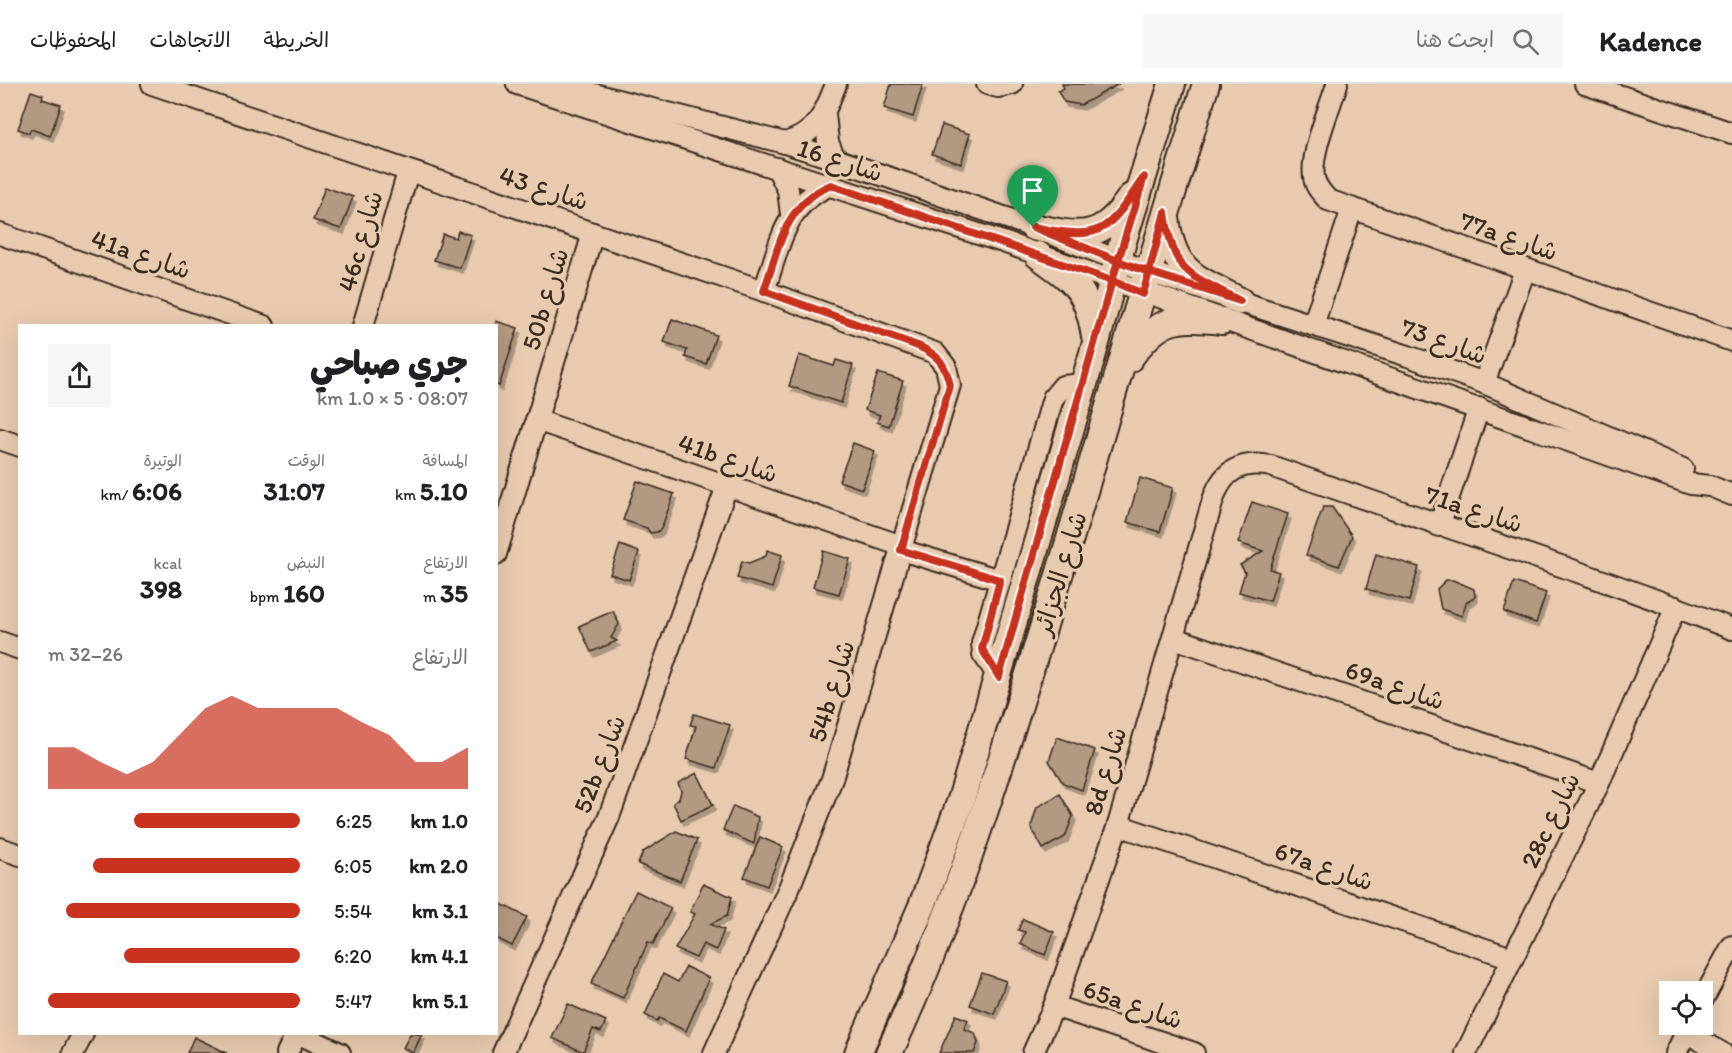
<!DOCTYPE html>
<html lang="ar">
<meta charset="utf-8">
<style>
:root{--surface:#fff;--page:#f6f6f6;--text:#202124;--muted:#757577;--line:#e0e0e0;--accent:#c8321e}
body{margin:0;font-family:Itim,"Playpen Sans Arabic",sans-serif;background:var(--page);color:var(--text);direction:rtl;height:100vh;display:flex;flex-direction:column;font-size:22px;white-space:nowrap}
*{box-sizing:border-box;margin:0}
p{font-size:20px;color:var(--muted)}
.icon{flex:none;width:33px;height:33px;fill:none;stroke:currentColor;stroke-width:2;stroke-linecap:round;stroke-linejoin:round}
.map{position:relative;flex:1;overflow:hidden;direction:ltr}
.side{position:absolute;left:18px;top:240px;width:480px;height:711px;display:flex;flex-direction:column;background:var(--surface);border-radius:0px;box-shadow:0 6px 24px #0002;direction:rtl}
.side>*{flex:none}
.controls{position:absolute;left:1659px;top:897px;display:grid;gap:12px}
.controls a{display:grid;place-items:center;width:54px;height:54px;border-radius:0px;background:var(--surface);box-shadow:0 6px 24px #0002;font-size:30px}
.pin{position:absolute;display:grid;place-items:center;width:51px;height:51px;color:#fff;margin:-62px -26px;border-radius:50% 50% 50% 0;rotate:-45deg;box-shadow:0 0 6px #0007}
.pin .icon{rotate:45deg}
.round{display:grid;place-items:center;flex:none;width:63px;height:63px;border-radius:0px;background:var(--page)}
.overview{display:flex;align-items:center;justify-content:space-between;height:102px;padding:0 30px}
h1{font-size:33px;font-weight:800;line-height:45px}
.figures{display:grid;grid-template-columns:repeat(3,1fr);gap:9px;height:102px;padding:6px 30px}
.figures div{display:grid;align-content:center}
.figures b{font-size:26px;font-weight:800}
.figures small{font-size:16px;font-weight:400}
.figures p{font-size:16px}
.chart{height:168px;padding:12px 30px}
.chart p{display:flex;justify-content:space-between}
.chart svg{width:100%;height:108px;margin-top:6px;fill:var(--accent);opacity:.7}
ul{padding:0 30px;list-style:none;font-size:20px}
li{display:grid;grid-template-columns:96px 72px 1fr;align-items:center;height:45px}
li i{height:15px;border-radius:8px;background:var(--accent)}
header{display:flex;align-items:center;gap:36px;box-sizing:border-box;height:84px;padding:0 30px;background:var(--surface);border-bottom:2px solid var(--line)}
header strong{font-size:28px}
nav{display:flex;gap:33px;margin-inline-start:auto;font-size:21px}
.search{width:420px;height:54px;background:var(--page);display:flex;align-items:center;gap:15px;box-sizing:border-box;padding:0 21px;border-radius:0px;color:var(--muted);font-size:22px}
.map>svg:first-child{display:block}
</style>
<header>
<strong>Kadence</strong>
<div class="search"><svg class="icon" aria-label="search" viewBox="0 0 24 24"><circle cx="10" cy="10" r="6"/><path d="M15 15l6 6"/></svg>ابحث هنا</div>
<nav><a>الخريطة</a><a>الاتجاهات</a><a>المحفوظات</a></nav>
</header>
<div class="map">
<svg width="1732" height="969" viewBox="0 0 1732 969">
<defs>
<filter id="shadow"><feDropShadow dx="3" dy="5" stdDeviation="0" flood-color="#0004"/></filter>
</defs>
<rect width="100%" height="100%" fill="#e8cbaf"/>
<filter id="ink" filterUnits="userSpaceOnUse"><feTurbulence type="fractalNoise" baseFrequency=".0167" numOctaves="2"/><feDisplacementMap in="SourceGraphic" scale="12" xChannelSelector="R" yChannelSelector="G"/><feConvolveMatrix kernelMatrix="1 2 1 2 8 2 1 2 1" color-interpolation-filters="sRGB"/></filter>
<g filter="url(#ink)">
<!-- building -->
<g fill="#b39982" stroke="#3b2a1e" stroke-width="1.5" filter="url(#shadow)">
<path d="M891 0H923L913 33 884 24Z"/>
<path d="M1062 0H1119L1081 21 1064 18 1058 7 1064 4Z"/>
<path d="M31 7 43 11 42 15 61 21 50 52 31 45 29 49 18 45Z"/>
<path d="M942 41 970 50 961 80 932 70Z"/>
<path d="M325 103 353 113 341 145 313 136Z"/>
<path d="M458 147 471 151 460 184 434 176 443 150 456 154Z"/>
<path d="M672 235 716 251 706 280 685 273 687 266 664 258Z"/>
<path d="M496 237 518 244 499 302 496 301Z"/>
<path d="M799 271 834 282 836 276 853 281 841 319 789 302Z"/>
<path d="M878 289 903 297 889 342 877 338 880 331 865 326Z"/>
<path d="M853 359 875 367 862 405 839 397Z"/>
<path d="M1140 394 1173 404 1160 448 1127 438Z"/>
<path d="M637 397 674 410 661 445 657 448 650 449 647 444 623 436Z"/>
<path d="M1252 418 1288 430 1270 485 1279 488 1270 517 1239 508 1245 488 1240 481 1263 467 1238 459Z"/>
<path d="M1323 423H1332L1352 452 1339 482 1306 471Z"/>
<path d="M620 461 639 468 629 496 610 490Z"/>
<path d="M767 466 782 471 772 504 737 494 742 477 749 479 766 472Z"/>
<path d="M823 467 850 475 839 510 813 503Z"/>
<path d="M1376 470 1419 483 1409 517 1366 505Z"/>
<path d="M1446 496H1453L1474 505 1475 513 1466 519 1462 532 1441 525 1437 505Z"/>
<path d="M1514 498 1546 509 1536 539 1504 528Z"/>
<path d="M613 527 619 540 611 554 617 557 591 568 579 542Z"/>
<path d="M694 630 730 641 716 684 686 675 696 642 690 641Z"/>
<path d="M1057 653 1095 666 1082 706 1063 699 1049 677Z"/>
<path d="M697 689 713 721 681 736 673 719 679 715 681 707 678 699Z"/>
<path d="M1060 710 1073 732 1065 753 1043 765 1031 743 1037 723Z"/>
<path d="M733 722 758 733 754 760 723 746Z"/>
<path d="M676 747 697 756 680 797 638 780 643 768Z"/>
<path d="M760 753 783 763 767 802 744 793Z"/>
<path d="M703 800 732 813 727 832 710 840 724 846 716 866 703 860 696 874 675 865 695 830 690 828Z"/>
<path d="M636 807 671 824 653 860 648 858 623 914 591 900Z"/>
<path d="M501 820 527 833 512 862 496 854V829Z"/>
<path d="M1023 835 1054 848 1045 871 1020 860 1025 848 1018 846Z"/>
<path d="M686 883 709 894 686 947 659 934 657 937 645 931 663 890 678 898Z"/>
<path d="M982 889 1006 897 994 930 970 921Z"/>
<path d="M568 920 606 937 601 948 593 945 583 968 552 954Z"/>
<path d="M956 931 968 936 964 945 975 949 978 959 974 969H939Z"/>
<path d="M410 950H422L413 969 403 964Z"/>
<path d="M194 953 227 969H187Z"/>
</g>
<g fill="none" stroke-linecap="round" stroke-linejoin="round">
<defs>
<g id="minor">
<path d="M152 0 764 207 935 269 946 283 950 301 832 695 789 804 714 969"/>
<path d="M517 0 1003 158 1691 400 1710 402 1732 411"/>
<path d="M555 0 785 59 835 75 1033 143 1149 188 1408 272 1484 299 1683 385"/>
<path d="M987 0 998 3 1012 0"/>
<path d="M1337 0C1330 24 1310 69 1314 93 1315 103 1322 109 1328 116L1732 257"/>
<path d="M1585 0 1732 49"/>
<path d="M825 30 828 58 835 75"/>
<path d="M785 59C817 50 825 29 836 0"/>
<path d="M777 84 788 106 791 130"/>
<path d="M0 150 264 242"/>
<path d="M764 207C780 163 783 120 831 101"/>
<path d="M1313 241 1352 125"/>
<path d="M363 242 408 88"/>
<path d="M1484 299 1525 186"/>
<path d="M536 336 902 462"/>
<path d="M0 355 20 362"/>
<path d="M1439 442 1479 324"/>
<path d="M901 466 1000 496"/>
<path d="M496 470 593 149"/>
<path d="M1174 554 1599 699"/>
<path d="M0 558 20 565"/>
<path d="M999 593 983 570 982 559 1053 314 1063 302 1083 300"/>
<path d="M1118 741 1512 874"/>
<path d="M0 764 20 771"/>
<path d="M1702 917 1732 862"/>
<path d="M1054 922 1194 969"/>
<path d="M1686 948 1722 969"/>
<path d="M299 950 340 969"/>
<path d="M73 969 83 950"/>
<path d="M287 969 296 950"/>
<path d="M503 969 609 733 727 402"/>
<path d="M1033 969 1054 922 1118 741 1213 416C1222 387 1241 376 1271 382 1424 437 1580 485 1732 545"/>
<path d="M1466 969 1599 699 1676 523"/>
<path d="M1676 969 1690 940"/>
</g>
<g id="major">
<path d="M1166 134C1173 190 1195 193 1240 217"/>
<path d="M1033 143C1081 153 1101 158 1131 113"/>
<path d="M1038 171C1075 198 1087 204 1095 252"/>
<path d="M1129 275C1158 234 1174 232 1222 237"/>
<path d="M858 969 922 822 961 716 1096 259 1123 157 1172 0"/>
<path d="M889 969C949 840 990 715 1032 580 1092 387 1145 192 1206 0"/>
</g>
</defs>
<!-- minor casing -->
<use href="#minor" stroke="#3b2a1e" stroke-width="24"/>
<!-- major casing -->
<use href="#major" stroke="#3b2a1e" stroke-width="30"/>
<!-- minor -->
<use href="#minor" stroke="#e8cbaf" stroke-width="20"/>
<!-- major -->
<use href="#major" stroke="#e8cbaf" stroke-width="26"/>
</g>
</g>
<g fill="none" stroke-linecap="round" stroke-linejoin="round" filter="url(#ink)">
<defs>
<path id="route" d="M1033 143 1118 177 1112 197 831 101C784 120 779 164 764 207L918 262C938 271 945 279 950 301L901 466 1000 496 982 565 999 593 1112 197 1143 210 1149 188 1240 217C1189 189 1173 191 1165 128L1149 188 1118 177 1144 93C1106 150 1102 157 1033 143"/>
</defs>
<!-- route casing -->
<use href="#route" stroke="#fff" stroke-width="12"/>
<!-- route -->
<use href="#route" stroke="#c8321e" stroke-width="8"/>
</g>
<g text-anchor="middle" dominant-baseline="central" stroke-width="6" stroke-linejoin="round" paint-order="stroke">
<!-- street labels -->
<g font-size="26" fill="#3b2a1e" stroke="#e8cbaf">
<text transform="translate(840 76) rotate(18)">شارع 16</text>
<text transform="translate(544 104) rotate(18)">شارع 43</text>
<text transform="translate(1509 152) rotate(19)">77a شارع</text>
<text transform="translate(360 157) rotate(-74)">46c شارع</text>
<text transform="translate(141 170) rotate(19)">41a شارع</text>
<text transform="translate(545 215) rotate(-73)">50b شارع</text>
<text transform="translate(1444 257) rotate(20)">شارع 73</text>
<text transform="translate(728 374) rotate(19)">41b شارع</text>
<text transform="translate(1474 425) rotate(18)">71a شارع</text>
<text transform="translate(1060 489) rotate(-73)">شارع الجزائر</text>
<text transform="translate(1395 601) rotate(19)">69a شارع</text>
<text transform="translate(831 607) rotate(-73)">54b شارع</text>
<text transform="translate(599 680) rotate(-69)">52b شارع</text>
<text transform="translate(1105 687) rotate(-73)">8d شارع</text>
<text transform="translate(1550 736) rotate(-64)">28c شارع</text>
<text transform="translate(1324 782) rotate(19)">67a شارع</text>
<text transform="translate(1133 920) rotate(19)">65a شارع</text>
</g>
</g>
</svg>
<div class="controls">
<a><svg class="icon" aria-label="locate" viewBox="0 0 24 24"><circle cx="12" cy="12" r="6"/><path d="M12 2v4M12 18v4M2 12h4M18 12h4"/></svg></a>
</div>
<div class="pin" style="left:1033px;top:143px;background:#1e9e55"><svg class="icon" aria-label="arrive" viewBox="0 0 24 24"><path d="M6 21V4h12l-3 4 3 4H6"/></svg></div>
<section class="side">
<div class="overview"><div><h1>جري صباحي</h1><p>08:07 · 5 × 1.0 km</p></div><a class="round"><svg class="icon" aria-label="share" viewBox="0 0 24 24"><path d="M12 15V3M7 8l5-5 5 5M5 13v7h14v-7"/></svg></a></div>
<div class="figures">
<div><p>المسافة</p><b>5.10<small> km</small></b></div>
<div><p>الوقت</p><b>31:07</b></div>
<div><p>الوتيرة</p><b>6:06<small> /km</small></b></div>
</div>
<div class="figures">
<div><p>الارتفاع</p><b>35<small> m</small></b></div>
<div><p>النبض</p><b>160<small> bpm</small></b></div>
<div><p>kcal</p><b>398</b></div>
</div>
<div class="chart"><p><span>الارتفاع</span>26–32 m</p>
<svg viewBox="0 0 160 44" preserveAspectRatio="none"><path d="M0 44V27L10 27L20 33L30 38L40 33L50 22L60 11L70 6L80 11L90 11L100 11L110 11L120 17L130 22L140 33L150 33L160 27V44z"/></svg>
</div>
<ul>
<li><b>1.0 km</b>6:25<i style="width:66%"></i></li>
<li><b>2.0 km</b>6:05<i style="width:82%"></i></li>
<li><b>3.1 km</b>5:54<i style="width:93%"></i></li>
<li><b>4.1 km</b>6:20<i style="width:70%"></i></li>
<li><b>5.1 km</b>5:47<i style="width:100%"></i></li>
</ul>
</section>
</div>
